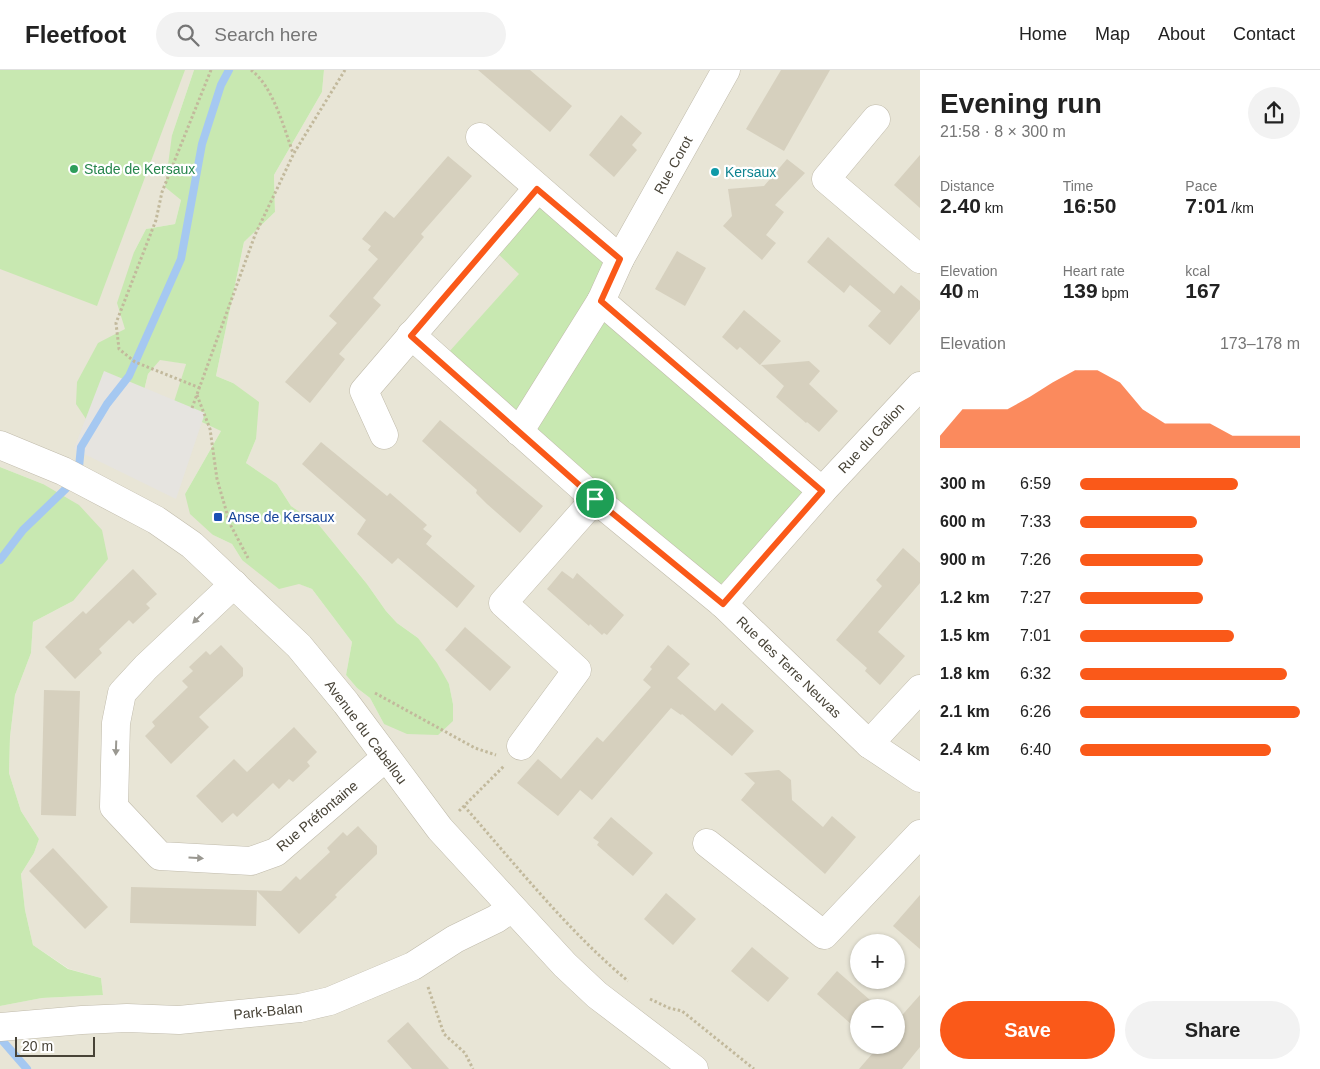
<!DOCTYPE html>
<meta charset="utf-8">
<style>
:root{--surface:#fff;--page:#f2f2f2;--text:#222;--muted:#767676;--line:#e0e0e0;--accent:#fa5919}
body{margin:0;font-family:Arial,sans-serif;background:var(--page);color:var(--text);height:100vh;display:flex;flex-direction:column;font-size:19px;white-space:nowrap}
*{box-sizing:border-box;margin:0}
p{font-size:16px;color:var(--muted)}
.icon{flex:none;width:28px;height:28px;fill:none;stroke:currentColor;stroke-width:2;stroke-linecap:round;stroke-linejoin:round}
.map{position:relative;flex:1;overflow:hidden}
.details{display:flex;flex-direction:column;background:var(--surface);width:400px}
.details>*{flex:none}
.fabs{position:absolute;left:850px;top:864px;display:grid;gap:10px}
.fabs a{display:grid;place-items:center;width:55px;height:55px;border-radius:50%;background:var(--surface);box-shadow:0 1px 4px #0004;font-size:25px}
.scale{position:absolute;left:15px;bottom:12px;width:80px;box-sizing:border-box;padding-left:5px;border:2px solid #484337;border-top:0;font-size:14px;line-height:18px;white-space:nowrap;color:#484337;-webkit-text-stroke:4px #fff;paint-order:stroke}
.pin{position:absolute;display:grid;place-items:center;width:42px;height:42px;color:#fff;margin:-21px;border:2px solid #fff;border-radius:50%;box-shadow:0 1px 5px #0007}
.round{display:grid;place-items:center;flex:none;width:52px;height:52px;border-radius:26px;background:var(--page)}
.head{display:flex;align-items:center;justify-content:space-between;height:85px;padding:0 20px}
h1{font-size:28px;font-weight:800;line-height:38px}
.figures{display:grid;grid-template-columns:repeat(3,1fr);gap:8px;height:85px;padding:5px 20px}
.figures div{display:grid;align-content:center}
.figures b{font-size:21px;font-weight:800}
.figures small{font-size:14px;font-weight:400}
.figures p{font-size:14px}
.chart{height:140px;padding:10px 20px}
.chart p{display:flex;justify-content:space-between}
.chart svg{width:100%;height:90px;margin-top:5px;fill:var(--accent);opacity:.7}
.cta{display:flex;gap:10px;margin-top:auto;padding:10px 20px}
.cta a{flex:1;height:58px;border-radius:30px;background:var(--accent);color:#fff;font-size:20px;font-weight:800;line-height:58px;text-align:center}
.cta a+a{background:var(--page);color:var(--text)}
ul{padding:0 20px;list-style:none;font-size:16px}
li{display:grid;grid-template-columns:80px 60px 1fr;align-items:center;height:38px}
li i{height:12px;border-radius:6px;background:var(--accent)}
header{display:flex;align-items:center;gap:30px;box-sizing:border-box;height:70px;padding:0 25px;background:var(--surface);border-bottom:1px solid var(--line)}
header strong{font-size:24px}
nav{display:flex;gap:28px;margin-inline-start:auto;font-size:18px}
.search{width:350px;height:45px;background:var(--page);display:flex;align-items:center;gap:12px;box-sizing:border-box;padding:0 18px;border-radius:28px;color:var(--muted);font-size:19px}
main{display:flex;flex:1;min-height:0}
.map>svg:first-child{display:block}
</style>
<header>
<strong>Fleetfoot</strong>
<div class="search"><svg class="icon" aria-label="search" viewBox="0 0 24 24"><circle cx="10" cy="10" r="6"/><path d="M15 15l6 6"/></svg>Search here</div>
<nav><a>Home</a><a>Map</a><a>About</a><a>Contact</a></nav>
</header>
<main>
<div class="map">
<svg width="920" height="999" viewBox="0 0 920 999">
<rect width="100%" height="100%" fill="#f4f2e8"/>
<!-- residential -->
<path fill="#e8e5d6" fill-rule="evenodd" d="M0 0H194L172 65 181 130 175 154 146 159 134 182 125 259 140 337 148 304 160 289 186 294 181 315 221 361 185 424 213 465 232 474 242 490 312 519 352 572 346 605 357 618 370 628 384 654 453 651V634L449 614 418 568 397 553 386 541 367 514 319 455 291 436 277 414 246 393 256 369 233 313 216 306 244 172 275 142 274 105 322 22 324 0H920V999H0V936L42 928 103 925 101 908 69 899 33 875 25 840 21 804 34 783 39 769 21 741 9 703 10 667 15 625 31 583 33 552 73 531 43 414 0 397ZM859 872H896V910H859ZM859 938H896V975H859Z"/>
<!-- green -->
<g fill="#c8e8b1">
<path d="M0 0H185L97 236 0 199Z"/>
<path d="M194 0H324L322 22 274 105 275 142 244 172 216 306 233 313 259 332 256 369 246 393 277 414 291 436 319 455 367 514 386 541 397 553 418 568 437 593 449 614 453 634V651L438 665 407 664 384 654 370 628 357 618 346 605 352 572 312 519 299 514 279 519 242 490 232 474 213 465 190 444 185 424 221 361 172 338 186 294 160 290 148 304 140 337 94 361 76 334 77 312 98 273 125 259 117 233 134 182 146 159 175 154 181 130 165 117 172 65Z"/>
<path d="M536 127 614 195 518 347 448 283 519 204 494 180Z"/>
<path d="M609 244 808 418 715 521 532 360Z"/>
<path d="M0 397 43 414 79 435 102 460 108 489 73 531 33 552 31 583 15 625 10 667 9 703 21 741 39 769 34 783 21 804 25 840 33 875 68 899 101 908 103 925 42 928 0 936Z"/>
</g>
<!-- parking -->
<path fill="#e6e4e0" d="M104 301 205 343 176 429 74 379Z"/>
<g fill="none" stroke-linecap="round" stroke-linejoin="round">
<!-- stream -->
<g stroke="#a5c8f1" stroke-width="8">
<path d="M0 490 23 460 78 407 81 377 107 334 129 306 181 189 202 74 221 15 229 0"/>
<path d="M0 968 27 999"/>
</g>
</g>
<!-- building -->
<g fill="#d6d0be">
<path d="M478 0H530L572 36 550 62Z"/>
<path d="M781 0H830L784 81 746 59Z"/>
<path d="M621 45 642 63 632 75 637 80 614 107 589 85Z"/>
<path d="M920 85V138L894 115Z"/>
<path d="M448 86 472 106 421 164 424 167 373 228 381 235 339 284 345 289 310 333 285 312 337 253 329 246 378 189 368 180 371 176 362 169 385 141 394 148Z"/>
<path d="M787 89 805 103 775 135 784 142 766 165 776 173 762 190 723 156 732 146 728 119 764 116Z"/>
<path d="M828 167 894 224 901 215 920 231V239L890 275 868 256 881 241 850 215 844 223 807 192Z"/>
<path d="M677 181 706 198 685 236 655 219Z"/>
<path d="M744 240 781 271 760 295 740 277 737 280 722 267Z"/>
<path d="M809 291 820 301 809 314 838 341 819 362 807 352 806 353 776 327 784 316 761 295Z"/>
<path d="M440 350 543 436 520 463 487 434 476 423 477 420 422 371Z"/>
<path d="M321 372 387 426 390 423 427 455 423 459 432 466 426 474 475 516 457 538 398 488 392 494 357 464 366 450 302 394Z"/>
<path d="M903 478 920 493V513L878 562 905 586 880 615 865 601 867 598 836 570 882 516 876 510Z"/>
<path d="M133 499 157 524 146 534 150 538 133 554 129 550 99 579 102 583 75 609 45 577 83 541 86 544Z"/>
<path d="M562 501 573 509 577 503 624 545 607 565 604 563 602 565 590 554 589 556 547 519Z"/>
<path d="M465 557 511 597 490 621 445 580Z"/>
<path d="M221 575 243 598V606L199 647 209 657 171 694 145 666 155 656 152 652 188 617 182 611 193 601 189 597 206 581 210 585Z"/>
<path d="M668 575 690 594 677 608 715 641 722 633 754 661 732 686 682 644 681 645 671 638 592 730 580 720 558 746 517 713 538 689 561 709 597 667 603 672 651 617 643 610 652 599 650 597Z"/>
<path d="M44 620 80 621 76 746 41 745Z"/>
<path d="M294 657 317 682 307 692 310 696 293 712 289 709 279 719 273 713 237 747 233 743 222 753 196 726 234 689 247 702Z"/>
<path d="M779 700 791 710 792 730 823 757 832 746 856 767 825 804 741 730 755 713 744 703Z"/>
<path d="M611 747 653 783 633 806 597 775 599 772 593 768Z"/>
<path d="M358 756 377 776V784L335 825 337 827 299 864 257 821 256 856 130 853 131 817 281 821 296 806 300 810 330 782 327 778 343 762 347 766Z"/>
<path d="M53 778 108 837 85 859 29 801Z"/>
<path d="M666 823 696 849 673 875 644 849Z"/>
<path d="M920 825V879L893 856Z"/>
<path d="M752 877 789 908 768 932 731 901Z"/>
<path d="M837 901 879 938H859V961L817 924Z"/>
<path d="M920 925V977L902 999H859L878 977 875 975H896V952Z"/>
<path d="M408 952 449 999H412L387 971Z"/>
</g>
<g fill="none" stroke-linecap="round" stroke-linejoin="round">
<defs>
<g id="minor">
<path d="M876 49 826 109 920 189"/>
<path d="M480 67 620 189"/>
<path d="M601 231 822 421"/>
<path d="M411 265 595 429 723 534 869 674 920 708"/>
<path d="M519 362 601 231 620 189 726 0"/>
<path d="M384 365 364 321 537 119"/>
<path d="M0 375 63 401 156 450 192 475 299 576 346 633 440 759 565 895 597 925 694 999"/>
<path d="M234 514 146 597 122 623 116 653 114 737 160 786 251 791 276 782 385 688"/>
<path d="M723 534 822 421 920 316"/>
<path d="M869 674 920 619"/>
<path d="M521 676 577 600 503 533 595 429"/>
<path d="M707 773 824 865 920 764"/>
<path d="M0 957 82 950 127 948 179 950 300 938 330 931 413 896 455 869 496 849 512 838"/>
</g>
</defs>
<!-- minor casing -->
<use href="#minor" stroke="#c0bbab" stroke-width="29"/>
<!-- path -->
<g stroke="#c2b99c" stroke-width="3" stroke-dasharray="2.5 2.5" stroke-linecap="butt">
<path d="M251 0C273 16 284 58 293 83"/>
<path d="M200 318 135 292 119 279 116 253 156 150 162 122 211 0"/>
<path d="M197 325 210 359 217 409 230 454 248 488"/>
<path d="M192 338 255 165 294 83 345 0"/>
<path d="M375 623 475 678 496 685"/>
<path d="M464 736C516 795 567 860 628 911"/>
<path d="M459 741 504 696"/>
<path d="M428 917 444 964 465 983 473 999"/>
<path d="M650 929 669 938 682 941 754 999"/>
</g>
<!-- minor -->
<use href="#minor" stroke="#fff" stroke-width="28"/>
</g>
<!-- one-way arrows -->
<defs><path id="oneway-solid" d="M-6-.8H1V-3.2L6.5 0L1 3.2V.8H-6Z" transform="scale(1.25)"/></defs>
<g fill="#9a9891">
<use href="#oneway-solid" transform="translate(198 548) rotate(136)"/>
<use href="#oneway-solid" transform="translate(116 678) rotate(92)"/>
<use href="#oneway-solid" transform="translate(196 788) rotate(3)"/>
</g>
<g fill="none" stroke-linecap="round" stroke-linejoin="round">
<defs>
<path id="route" d="M537 119 620 189 601 231 822 421 723 534 595 429 411 266Z"/>
</defs>
<!-- route casing -->
<use href="#route" stroke="#fff" stroke-width="10"/>
<!-- route -->
<use href="#route" stroke="#fa5919" stroke-width="6"/>
</g>
<!-- markers -->
<circle fill="#2e9e5b" stroke="#fff" stroke-width="2" cx="74" cy="99" r="5"/>
<circle fill="#0f9aa8" stroke="#fff" stroke-width="2" cx="715" cy="102" r="5"/>
<rect fill="#1a4fb4" stroke="#fff" stroke-width="2" x="213" y="442" width="10" height="10" rx="2.5"/>
<g text-anchor="middle" dominant-baseline="central" stroke-width="4.5" stroke-linejoin="round" paint-order="stroke">
<!-- street labels -->
<g font-size="14" fill="#484337" stroke="#fff">
<text transform="translate(673 95) rotate(-61)">Rue Corot</text>
<text transform="translate(871 368) rotate(-47)">Rue du Galion</text>
<text transform="translate(789 597) rotate(44)">Rue des Terre Neuvas</text>
<text transform="translate(366 662) rotate(53)">Avenue du Cabellou</text>
<text transform="translate(317 746) rotate(-40)">Rue Préfontaine</text>
<text transform="translate(268 941) rotate(-6)">Park-Balan</text>
</g>
<!-- leisure labels -->
<g font-size="14" fill="#27864d" stroke="#fff" text-anchor="start">
<text x="84" y="99">Stade de Kersaux</text>
</g>
<!-- culture labels -->
<g font-size="14" fill="#0d838f" stroke="#fff" text-anchor="start">
<text x="725" y="102">Kersaux</text>
</g>
<!-- transit labels -->
<g font-size="14" fill="#164399" stroke="#fff" text-anchor="start">
<text x="228" y="447">Anse de Kersaux</text>
</g>
</g>
</svg>
<div class="fabs">
<a>+</a>
<a>−</a>
</div>
<div class="scale">20 m</div>
<div class="pin" style="left:595px;top:429px;background:#1e9e55"><svg class="icon" aria-label="arrive" viewBox="0 0 24 24"><path d="M6 21V4h12l-3 4 3 4H6"/></svg></div>
</div>
<section class="details">
<div class="head"><div><h1>Evening run</h1><p>21:58 · 8 × 300 m</p></div><a class="round"><svg class="icon" aria-label="share" viewBox="0 0 24 24"><path d="M12 15V3M7 8l5-5 5 5M5 13v7h14v-7"/></svg></a></div>
<div class="figures">
<div><p>Distance</p><b>2.40<small> km</small></b></div>
<div><p>Time</p><b>16:50</b></div>
<div><p>Pace</p><b>7:01<small> /km</small></b></div>
</div>
<div class="figures">
<div><p>Elevation</p><b>40<small> m</small></b></div>
<div><p>Heart rate</p><b>139<small> bpm</small></b></div>
<div><p>kcal</p><b>167</b></div>
</div>
<div class="chart"><p><span>Elevation</span>173–178 m</p>
<svg viewBox="0 0 160 44" preserveAspectRatio="none"><path d="M0 44V38L10 25L20 25L30 25L40 19L50 12L60 6L70 6L80 12L90 25L100 32L110 32L120 32L130 38L140 38L150 38L160 38V44z"/></svg>
</div>
<ul>
<li><b>300 m</b>6:59<i style="width:72%"></i></li>
<li><b>600 m</b>7:33<i style="width:53%"></i></li>
<li><b>900 m</b>7:26<i style="width:56%"></i></li>
<li><b>1.2 km</b>7:27<i style="width:56%"></i></li>
<li><b>1.5 km</b>7:01<i style="width:70%"></i></li>
<li><b>1.8 km</b>6:32<i style="width:94%"></i></li>
<li><b>2.1 km</b>6:26<i style="width:100%"></i></li>
<li><b>2.4 km</b>6:40<i style="width:87%"></i></li>
</ul>
<div class="cta"><a>Save</a><a>Share</a></div>
</section>
</main>
